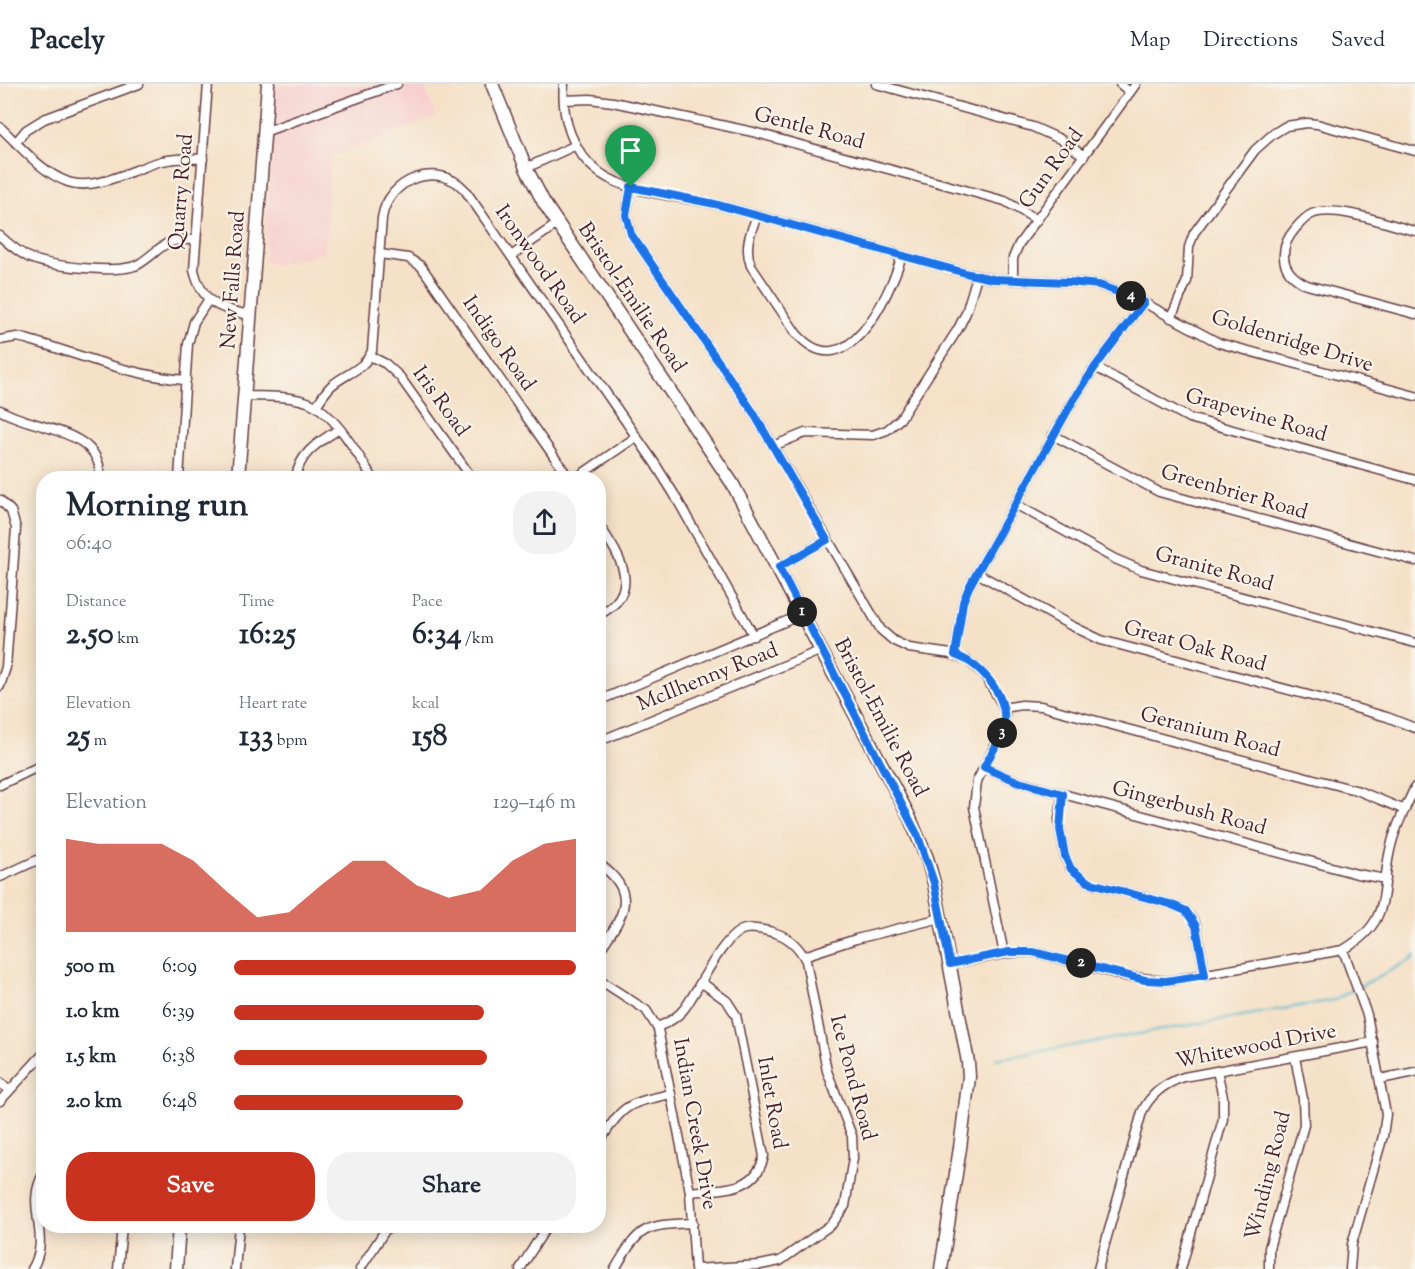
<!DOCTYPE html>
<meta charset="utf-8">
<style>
:root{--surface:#fff;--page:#f2f2f3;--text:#1f2937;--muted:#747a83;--line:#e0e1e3;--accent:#c8321e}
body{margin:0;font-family:"Sorts Mill Goudy",serif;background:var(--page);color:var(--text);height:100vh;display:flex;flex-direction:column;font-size:22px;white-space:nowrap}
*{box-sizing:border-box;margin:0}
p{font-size:20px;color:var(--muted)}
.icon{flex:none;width:33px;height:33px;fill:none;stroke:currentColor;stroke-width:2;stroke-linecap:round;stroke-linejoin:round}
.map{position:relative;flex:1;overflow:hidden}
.drawer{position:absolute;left:36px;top:387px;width:570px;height:762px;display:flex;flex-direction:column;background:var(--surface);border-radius:24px;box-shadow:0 3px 15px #0003}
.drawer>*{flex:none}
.pin{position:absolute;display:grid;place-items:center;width:51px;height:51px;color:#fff;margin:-62px -26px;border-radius:50% 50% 50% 0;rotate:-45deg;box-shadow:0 0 6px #0007}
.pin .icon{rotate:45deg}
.km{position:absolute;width:30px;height:30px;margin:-15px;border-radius:50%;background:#222;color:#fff;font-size:16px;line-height:30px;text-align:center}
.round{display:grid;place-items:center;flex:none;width:63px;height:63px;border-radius:24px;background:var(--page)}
.headline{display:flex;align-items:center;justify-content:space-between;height:102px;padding:0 30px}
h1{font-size:33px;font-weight:800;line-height:45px}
.metrics{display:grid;grid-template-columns:repeat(3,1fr);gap:9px;height:102px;padding:6px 30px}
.metrics div{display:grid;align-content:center}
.metrics b{font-size:30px;font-weight:800}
.metrics small{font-size:16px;font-weight:400}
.metrics p{font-size:16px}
.chart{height:168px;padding:12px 30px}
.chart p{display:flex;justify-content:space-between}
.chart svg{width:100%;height:108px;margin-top:6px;fill:var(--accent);opacity:.7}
.cta{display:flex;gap:12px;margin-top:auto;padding:12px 30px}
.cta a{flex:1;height:69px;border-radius:24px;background:var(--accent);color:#fff;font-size:24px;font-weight:800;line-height:69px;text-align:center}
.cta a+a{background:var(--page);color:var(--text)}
ul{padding:0 30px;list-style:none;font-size:20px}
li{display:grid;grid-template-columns:96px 72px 1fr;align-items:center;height:45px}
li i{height:15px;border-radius:8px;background:var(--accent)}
header{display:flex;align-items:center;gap:36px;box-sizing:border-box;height:84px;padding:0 30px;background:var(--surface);border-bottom:2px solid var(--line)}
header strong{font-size:28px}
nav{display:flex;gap:33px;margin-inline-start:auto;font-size:21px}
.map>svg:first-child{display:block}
</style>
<header>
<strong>Pacely</strong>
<nav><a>Map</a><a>Directions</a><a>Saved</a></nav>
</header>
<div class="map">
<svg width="1415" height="1185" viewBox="0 0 1415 1185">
<rect width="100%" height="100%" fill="#f7f3e8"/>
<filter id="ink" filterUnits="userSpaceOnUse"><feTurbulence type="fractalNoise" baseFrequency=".0167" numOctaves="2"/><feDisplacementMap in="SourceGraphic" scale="12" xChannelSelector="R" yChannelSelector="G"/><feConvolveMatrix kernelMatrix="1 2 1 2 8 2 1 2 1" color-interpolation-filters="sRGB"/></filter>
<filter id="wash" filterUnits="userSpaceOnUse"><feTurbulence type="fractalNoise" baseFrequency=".008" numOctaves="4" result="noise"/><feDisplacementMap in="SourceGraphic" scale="24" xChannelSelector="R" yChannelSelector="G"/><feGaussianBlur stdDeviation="1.35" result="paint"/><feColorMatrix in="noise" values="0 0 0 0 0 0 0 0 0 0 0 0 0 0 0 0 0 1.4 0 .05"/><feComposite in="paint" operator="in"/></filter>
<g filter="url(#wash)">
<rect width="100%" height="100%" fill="#f5e1c8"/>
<!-- built -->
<path fill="#f7d0ce" d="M276 0H424L436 33 331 72 325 169 276 181 264 177Z"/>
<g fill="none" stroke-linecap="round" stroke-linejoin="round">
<!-- stream -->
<g stroke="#52bacf" stroke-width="2">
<path d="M1359 903 1414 874 1415 871"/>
<path d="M996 975 1334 916 1354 905"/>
</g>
</g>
</g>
<g filter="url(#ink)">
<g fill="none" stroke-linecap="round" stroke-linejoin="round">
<defs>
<g id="street">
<path d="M208 0 194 186C202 219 219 225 250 231"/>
<path d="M564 0C561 33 572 69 600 89 629 110 682 112 718 121 802 143 885 167 969 190L993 195 1069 198 1099 201 1137 215 1219 259 1415 312"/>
<path d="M876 0 1033 43 1060 55 1084 72"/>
<path d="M1120 0 1130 8"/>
<path d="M564 16 590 15 613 18 753 48 1005 117 1037 136"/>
<path d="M0 43C20 62 42 89 68 98 96 108 134 84 162 77 176 74 189 74 203 75"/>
<path d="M264 48 397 0"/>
<path d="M16 58 26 46 44 35 139 0"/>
<path d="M526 84 576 61"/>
<path d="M631 103 626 131 631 150 753 328 881 546 894 557 909 564 951 570 967 576 984 590 1003 622 1005 631 1003 646 977 697 974 723 1004 870"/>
<path d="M757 132C750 149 744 163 751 182L796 249C846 307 889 212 902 172"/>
<path d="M1415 147C1389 141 1336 120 1312 130 1305 133 1300 139 1295 145 1289 152 1284 161 1284 170 1283 186 1294 195 1307 201L1415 230"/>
<path d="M0 152C9 160 19 169 30 174 50 182 120 191 139 180 164 164 161 154 196 156"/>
<path d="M380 170 408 174 421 182 569 394"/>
<path d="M511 172 557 140"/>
<path d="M1013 196V174L1019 160 1136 0"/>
<path d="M1171 234 1187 197 1189 163 1194 149 1255 66 1273 50 1286 42 1307 39 1317 40 1415 67"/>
<path d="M0 256 17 253 26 255C79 270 130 292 186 296"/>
<path d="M370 272 386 280 400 293 472 394"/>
<path d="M1095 283 1189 334 1415 396"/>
<path d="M245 312C266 313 290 311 310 319 336 330 358 372 373 394"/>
<path d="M316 322C321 315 325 308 331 302 346 289 364 286 372 267L382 134C388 95 437 76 465 106L654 378 674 410 754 552"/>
<path d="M0 326C32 346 103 344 100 394"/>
<path d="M1053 351 1159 408 1415 477"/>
<path d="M773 362 805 349 873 351 887 346 900 335 958 245 966 229 977 192"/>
<path d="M179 394 188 260 194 238 209 215"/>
<path d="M296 394C299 369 319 358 339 345"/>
<path d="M576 394 636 353"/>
<path d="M0 416 11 427 16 444 6 583 0 602"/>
<path d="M1015 420 1115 475 1141 486 1415 559"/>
<path d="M598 439C618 470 646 508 598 531"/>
<path d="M779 483 827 456"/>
<path d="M977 489 1070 541 1101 556 1323 615 1387 633 1415 644"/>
<path d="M955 571 963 518 969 503 1073 317 1095 283 1144 218"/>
<path d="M598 617 803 530"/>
<path d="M1003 624 1022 621 1041 622 1359 707 1405 726"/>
<path d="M607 654 822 566"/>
<path d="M984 683 1019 698 1357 790 1386 795"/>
<path d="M0 701 44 680"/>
<path d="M1063 710 1059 735 1060 745 1065 773 1071 785 1088 798 1170 820 1186 827 1196 841 1205 891"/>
<path d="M598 779C642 810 622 833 598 869"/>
<path d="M0 793 44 773"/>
<path d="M1343 866 1367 931 1386 1030 1383 1052 1352 1160 1350 1185"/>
<path d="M804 872 856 855 941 834"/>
<path d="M950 880 1009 869 1033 868 1125 892 1166 897 1343 866C1396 835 1378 807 1392 758 1397 739 1407 721 1415 703"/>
<path d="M598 895 646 926 658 945 690 1108 695 1185"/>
<path d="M657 943C668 939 677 934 684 925 698 907 723 850 745 845 754 843 763 846 772 848 788 852 799 862 806 877L827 987 852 1052 853 1074 845 1122 832 1140 780 1177 760 1181 695 1185"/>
<path d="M1380 995 1415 988"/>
<path d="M0 998 9 1007"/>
<path d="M0 1017 44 969"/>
<path d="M598 1060C624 1020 625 1020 671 1010"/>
<path d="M690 1108C721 1104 756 1109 764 1072L736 931 727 917 701 898"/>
<path d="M32 1185C53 1151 23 1122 44 1089"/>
<path d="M118 1185 122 1142"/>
<path d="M235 1185 239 1142"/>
<path d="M360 1185 388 1142"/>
<path d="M520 1185 547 1142"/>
<path d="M615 1185C640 1142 644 1141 693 1139"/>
<path d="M1098 1185 1142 1028C1151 1009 1165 999 1184 993L1373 958"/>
<path d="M1181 1185 1223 1035V1013L1217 987"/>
<path d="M1269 1185V1164L1304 1041 1303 1015 1295 973"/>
</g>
<g id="secondary">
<path d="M492 0 526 84 544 119 732 399 908 730 927 774 934 799 968 978 969 993 960 1064 941 1185"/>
<path d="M238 394 268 0"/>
<path d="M176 1185 179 1142"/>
</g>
</defs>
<!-- street casing -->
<use href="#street" stroke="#643c43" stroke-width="11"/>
<!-- secondary casing -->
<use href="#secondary" stroke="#643c43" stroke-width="15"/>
<!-- street -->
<use href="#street" stroke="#fff" stroke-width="8"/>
<!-- secondary -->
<use href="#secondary" stroke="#fff" stroke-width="12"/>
</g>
</g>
<g fill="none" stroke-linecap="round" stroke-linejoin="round" filter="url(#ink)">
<defs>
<path id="route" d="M631 103 715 120 969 190 993 195 1069 198 1099 201 1144 218 1095 283 1073 317 969 503 963 518 955 571C982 580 1011 615 1003 645 1000 658 990 671 984 683L1019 698 1063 710 1060 745 1065 772 1071 785 1088 798 1170 820 1186 827 1196 842 1205 891 1166 897 1145 896 1033 868H1009L950 880 934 799 918 752 779 483 827 456 753 328 631 150 626 131Z"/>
</defs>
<!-- route casing -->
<use href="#route" stroke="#fff" stroke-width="12"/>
<!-- route -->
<use href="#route" stroke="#1a73e8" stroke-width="8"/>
</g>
<g text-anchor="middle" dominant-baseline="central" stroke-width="4.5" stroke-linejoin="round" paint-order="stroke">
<!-- street labels -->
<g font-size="21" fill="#4a1f2b" stroke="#f7f3e8">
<text transform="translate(809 45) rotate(15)">Gentle Road</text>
<text transform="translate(1052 85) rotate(-54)">Gun Road</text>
<text transform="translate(182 108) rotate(-85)">Quarry Road</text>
<text transform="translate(539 181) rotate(55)">Ironwood Road</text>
<text transform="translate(234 196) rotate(-86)">New Falls Road</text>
<text transform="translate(631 214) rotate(56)">Bristol-Emilie Road</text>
<text transform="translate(1292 258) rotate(17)">Goldenridge Drive</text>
<text transform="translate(498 260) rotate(55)">Indigo Road</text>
<text transform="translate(440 318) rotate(54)">Iris Road</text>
<text transform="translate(1256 332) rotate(16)">Grapevine Road</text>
<text transform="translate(1234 409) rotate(16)">Greenbrier Road</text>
<text transform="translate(1214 486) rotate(15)">Granite Road</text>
<text transform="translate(1195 563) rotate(15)">Great Oak Road</text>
<text transform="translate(708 594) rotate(-22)">McIlhenny Road</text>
<text transform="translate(880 634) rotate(62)">Bristol-Emilie Road</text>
<text transform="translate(1210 649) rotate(15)">Geranium Road</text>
<text transform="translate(1189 725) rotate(15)">Gingerbush Road</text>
<text transform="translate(1256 963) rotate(-11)">Whitewood Drive</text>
<text transform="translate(852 994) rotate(75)">Ice Pond Road</text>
<text transform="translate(771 1019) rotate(80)">Inlet Road</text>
<text transform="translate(694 1040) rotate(80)">Indian Creek Drive</text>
<text transform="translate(1269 1092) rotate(-76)">Winding Road</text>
</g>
</g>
</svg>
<div class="pin" style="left:631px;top:103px;background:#1e9e55"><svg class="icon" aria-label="arrive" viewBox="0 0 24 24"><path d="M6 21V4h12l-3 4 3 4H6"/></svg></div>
<b class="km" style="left:802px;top:528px">1</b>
<b class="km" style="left:1081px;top:879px">2</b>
<b class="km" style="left:1002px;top:649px">3</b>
<b class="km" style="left:1131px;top:212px">4</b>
<section class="drawer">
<div class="headline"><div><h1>Morning run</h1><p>06:40</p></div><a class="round"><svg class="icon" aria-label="share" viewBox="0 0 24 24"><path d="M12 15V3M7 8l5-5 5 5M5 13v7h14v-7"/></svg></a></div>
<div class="metrics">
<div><p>Distance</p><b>2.50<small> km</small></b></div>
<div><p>Time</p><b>16:25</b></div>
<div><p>Pace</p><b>6:34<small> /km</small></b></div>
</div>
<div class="metrics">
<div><p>Elevation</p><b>25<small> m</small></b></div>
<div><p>Heart rate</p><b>133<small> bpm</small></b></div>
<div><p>kcal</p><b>158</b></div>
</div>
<div class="chart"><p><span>Elevation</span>129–146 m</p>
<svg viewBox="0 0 160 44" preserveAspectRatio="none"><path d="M0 44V6L10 8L20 8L30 8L40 15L50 27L60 38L70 36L80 25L90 15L100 15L110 25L120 30L130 27L140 15L150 8L160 6V44z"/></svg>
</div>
<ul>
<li><b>500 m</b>6:09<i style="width:100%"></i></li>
<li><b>1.0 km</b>6:39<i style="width:73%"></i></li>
<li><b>1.5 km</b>6:38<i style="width:74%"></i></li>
<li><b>2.0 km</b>6:48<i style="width:67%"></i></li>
</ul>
<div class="cta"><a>Save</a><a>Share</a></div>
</section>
</div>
